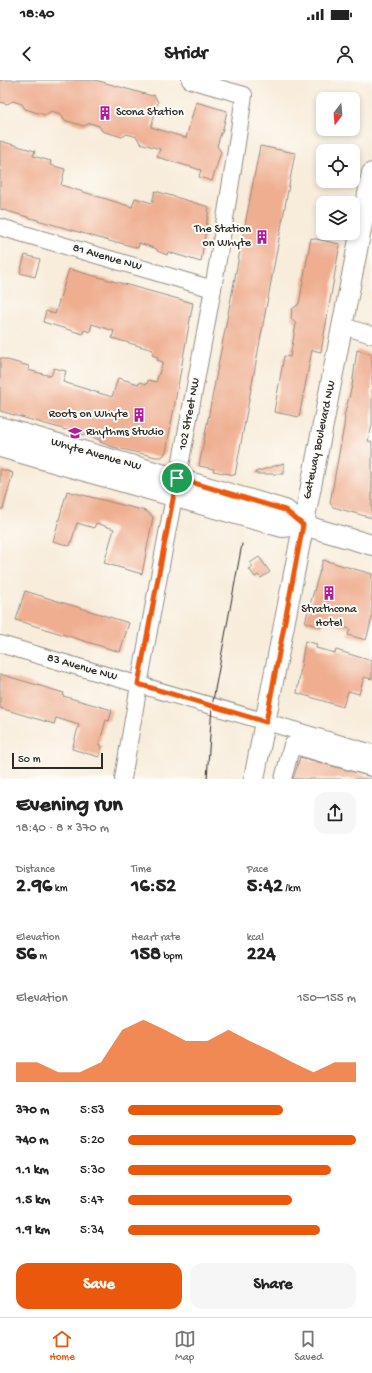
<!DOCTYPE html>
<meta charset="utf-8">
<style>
:root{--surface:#fff;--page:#f6f6f6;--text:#222;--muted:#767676;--line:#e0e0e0;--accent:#ea580c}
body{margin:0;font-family:"Gochi Hand",sans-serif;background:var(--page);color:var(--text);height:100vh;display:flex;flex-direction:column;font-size:15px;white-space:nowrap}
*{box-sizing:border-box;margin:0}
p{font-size:13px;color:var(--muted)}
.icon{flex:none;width:22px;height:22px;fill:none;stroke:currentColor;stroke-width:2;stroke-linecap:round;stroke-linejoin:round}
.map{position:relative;height:699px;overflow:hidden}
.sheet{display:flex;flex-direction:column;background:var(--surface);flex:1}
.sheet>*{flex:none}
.needle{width:26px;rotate:196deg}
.buttons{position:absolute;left:316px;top:12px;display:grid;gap:8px}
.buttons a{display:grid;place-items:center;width:44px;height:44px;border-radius:8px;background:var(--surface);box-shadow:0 2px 6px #0003;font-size:20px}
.scale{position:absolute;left:12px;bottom:10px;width:91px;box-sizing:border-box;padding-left:4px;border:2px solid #2b2b2b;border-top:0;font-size:11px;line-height:14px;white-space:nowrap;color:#2b2b2b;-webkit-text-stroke:3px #fdfcf7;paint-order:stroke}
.pin{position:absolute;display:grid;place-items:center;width:34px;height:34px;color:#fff;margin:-17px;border:2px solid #fff;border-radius:50%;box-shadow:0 1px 4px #0007}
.round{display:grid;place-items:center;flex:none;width:42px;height:42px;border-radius:12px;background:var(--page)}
.summary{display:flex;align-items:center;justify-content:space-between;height:68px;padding:0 16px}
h1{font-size:22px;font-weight:700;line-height:30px}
.figures{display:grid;grid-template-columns:repeat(3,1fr);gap:6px;height:68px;padding:4px 16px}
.figures div{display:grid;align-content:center}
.figures b{font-size:20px;font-weight:700}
.figures small{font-size:11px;font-weight:400}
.figures p{font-size:11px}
.chart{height:112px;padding:8px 16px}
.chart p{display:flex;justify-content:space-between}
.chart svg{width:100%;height:72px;margin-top:4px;fill:var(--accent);opacity:.7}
.action{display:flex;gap:8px;margin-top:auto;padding:8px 16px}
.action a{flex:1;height:46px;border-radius:12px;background:var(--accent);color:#fff;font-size:16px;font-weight:700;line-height:46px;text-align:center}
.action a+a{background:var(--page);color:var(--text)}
ul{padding:0 16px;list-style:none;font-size:13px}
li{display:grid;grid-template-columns:64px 48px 1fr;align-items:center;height:30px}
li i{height:10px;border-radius:5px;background:var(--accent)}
.status{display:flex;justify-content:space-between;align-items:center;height:28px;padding:0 20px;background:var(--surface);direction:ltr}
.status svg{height:11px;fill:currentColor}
header{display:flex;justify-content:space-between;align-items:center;height:52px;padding:0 16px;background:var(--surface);font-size:18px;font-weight:700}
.tab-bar{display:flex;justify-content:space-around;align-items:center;height:56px;border-top:1px solid var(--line);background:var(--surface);font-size:11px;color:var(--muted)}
.tab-bar a{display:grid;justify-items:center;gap:2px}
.tab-bar .on{color:var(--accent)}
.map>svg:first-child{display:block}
</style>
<div class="status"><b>18:40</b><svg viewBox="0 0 49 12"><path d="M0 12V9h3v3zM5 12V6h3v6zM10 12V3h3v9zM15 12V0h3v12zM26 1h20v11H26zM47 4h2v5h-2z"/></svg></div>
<header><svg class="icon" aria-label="back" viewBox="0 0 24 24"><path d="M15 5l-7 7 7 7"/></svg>Stridr<svg class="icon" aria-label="person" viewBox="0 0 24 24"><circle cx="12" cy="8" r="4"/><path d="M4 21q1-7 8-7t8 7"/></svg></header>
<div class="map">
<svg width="372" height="699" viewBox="0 0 372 699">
<rect width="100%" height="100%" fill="#fdfcf7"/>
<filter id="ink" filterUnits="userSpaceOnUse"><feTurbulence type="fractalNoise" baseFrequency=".025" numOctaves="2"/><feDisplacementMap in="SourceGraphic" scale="8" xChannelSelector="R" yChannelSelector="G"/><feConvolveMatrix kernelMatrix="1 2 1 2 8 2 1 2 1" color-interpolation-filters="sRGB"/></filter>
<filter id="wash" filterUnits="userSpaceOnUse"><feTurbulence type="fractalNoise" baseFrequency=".012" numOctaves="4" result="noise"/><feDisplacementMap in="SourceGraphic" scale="16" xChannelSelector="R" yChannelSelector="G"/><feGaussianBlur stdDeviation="0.9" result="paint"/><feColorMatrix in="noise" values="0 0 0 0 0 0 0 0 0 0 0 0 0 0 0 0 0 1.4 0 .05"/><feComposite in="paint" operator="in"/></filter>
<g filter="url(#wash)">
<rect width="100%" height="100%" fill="#f8ecda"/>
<g id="blocks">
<!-- building -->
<g fill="#efae90">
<path d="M0 0H95L152 16 154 15 158 22 151 47 186 58 196 22 227 31 222 53H221L217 66 221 72 212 101 199 97 201 90 157 77 160 69 140 63 137 57 127 54 122 57 102 51 99 46 90 43 84 46 64 40 61 34 51 31 45 35 25 29 22 24 13 21 7 24 0 22Z"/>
<path d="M0 61 35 71 33 76 51 81 50 85 65 89 61 105 132 127 135 118 152 123 155 111 209 127 201 182 168 172 167 175 157 171V169L139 163 138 168 117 162 116 163 0 129Z"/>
<path d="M260 66 295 73 235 395 213 391 214 389 199 386Z"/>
<path d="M311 158 340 164 321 272 312 270 299 337 274 332 284 276 290 277 296 244 291 238 292 229 299 224Z"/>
<path d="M25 175 40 179 35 197 20 193Z"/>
<path d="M69 189 193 223 166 372 162 377H156L113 367 100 362V360L84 355 0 331V278L29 286 28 290 51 296 54 288 66 291 63 302 112 317 118 298 139 304 140 302 147 304 148 300 156 302 163 282 157 280 158 277 152 275 153 270 112 258 114 251 92 244 90 252 84 250 83 254 43 242 46 231 55 234Z"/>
<path d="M357 270 372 274V346L368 361 372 362V438L333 427 330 423 344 346 345 336H344L352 306Z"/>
<path d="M284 383V394H256L255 392Z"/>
<path d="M0 389 13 393 3 429H0Z"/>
<path d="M67 411 146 431 153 437 142 494 104 483 114 449 96 443 94 448 77 443 70 466 53 461Z"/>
<path d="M259 477 270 492 261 498 258 495 255 497 249 489 253 487 250 483Z"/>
<path d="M323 480 372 494V538L366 560 348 555 350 549 324 541 322 547 305 542Z"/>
<path d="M25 511 129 543 120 572 16 540Z"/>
<path d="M305 561 317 564 316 568 335 573 336 570 372 581V599L364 597 359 614 348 611 343 627 297 613Z"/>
<path d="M0 594 64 613 63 616 112 630 109 641 106 640 99 665 102 666 99 677 72 669 79 645 56 638 54 644 0 628Z"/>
<path d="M300 677 372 697V699H293Z"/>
</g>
</g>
</g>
<g filter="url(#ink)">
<use href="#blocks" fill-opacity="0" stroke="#928c82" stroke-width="1"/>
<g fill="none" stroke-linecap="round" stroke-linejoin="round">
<defs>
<g id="minor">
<path d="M0 147 213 209"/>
<path d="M343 246 372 255"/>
<path d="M0 564 372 673"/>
<path d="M123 699C160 470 212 245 244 15L190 0"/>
<path d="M283 699 292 665 372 688"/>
</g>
<g id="major">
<path d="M0 347 285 430 303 445"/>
<path d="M0 367 282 447 303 445 372 465"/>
<path d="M254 699 372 93"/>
</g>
</defs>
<!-- minor casing -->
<use href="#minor" stroke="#928c82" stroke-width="18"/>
<!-- major casing -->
<use href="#major" stroke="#928c82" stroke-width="22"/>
<!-- minor -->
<use href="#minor" stroke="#fff" stroke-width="16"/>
<!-- major -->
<use href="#major" stroke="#fff" stroke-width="20"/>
<!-- tram -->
<path stroke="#2b2b2b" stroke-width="1" d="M207 699 212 626 242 464"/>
</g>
</g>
<g fill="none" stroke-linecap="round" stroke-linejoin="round" filter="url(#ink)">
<defs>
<path id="route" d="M177 398 285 430 303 445 266 642 138 604Z"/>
</defs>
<!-- route casing -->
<use href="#route" stroke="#fff" stroke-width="8"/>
<!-- route -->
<use href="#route" stroke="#ea580c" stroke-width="5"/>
</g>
<!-- icons -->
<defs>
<symbol id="building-bare" viewBox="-9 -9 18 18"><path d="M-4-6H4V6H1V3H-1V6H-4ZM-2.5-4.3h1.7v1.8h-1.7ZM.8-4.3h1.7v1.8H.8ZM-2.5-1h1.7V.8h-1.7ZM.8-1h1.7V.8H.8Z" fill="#b5179e" stroke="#fdfcf7" stroke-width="2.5" paint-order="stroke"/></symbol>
<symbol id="school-bare" viewBox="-9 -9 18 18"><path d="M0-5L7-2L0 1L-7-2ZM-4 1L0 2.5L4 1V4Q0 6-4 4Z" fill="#b5179e" stroke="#fdfcf7" stroke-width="2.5" paint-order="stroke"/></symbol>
</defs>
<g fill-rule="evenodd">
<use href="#building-bare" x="95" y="23" width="20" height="20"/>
<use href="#building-bare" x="252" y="147" width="20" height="20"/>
<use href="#building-bare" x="129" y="325" width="20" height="20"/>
<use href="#school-bare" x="65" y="343" width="20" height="20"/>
<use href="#building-bare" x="319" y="503" width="20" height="20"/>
</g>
<g text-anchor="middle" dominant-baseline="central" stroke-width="4" stroke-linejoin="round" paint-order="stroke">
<!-- poi labels -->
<g font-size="12" fill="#2b2b2b" stroke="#fdfcf7" text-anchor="start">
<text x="116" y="33">Scona Station</text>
<text x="251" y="150" text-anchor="end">The Station<tspan x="251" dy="14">on Whyte</tspan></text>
<text x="128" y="335" text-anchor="end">Roots on Whyte</text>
<text x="86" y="353">Rhythms Studio</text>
<text x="329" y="530" text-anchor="middle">Strathcona<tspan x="329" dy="14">Hotel</tspan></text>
</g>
<!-- street labels -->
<g font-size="12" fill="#2b2b2b" stroke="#fdfcf7">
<text transform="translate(107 178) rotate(16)">81 Avenue NW</text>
<text transform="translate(190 334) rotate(-79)">102 Street NW</text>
<text transform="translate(320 360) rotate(-78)">Gateway Boulevard NW</text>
<text transform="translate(96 375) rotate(16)">Whyte Avenue NW</text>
<text transform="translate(82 588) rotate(16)">83 Avenue NW</text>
</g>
</g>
</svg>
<div class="buttons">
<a><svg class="needle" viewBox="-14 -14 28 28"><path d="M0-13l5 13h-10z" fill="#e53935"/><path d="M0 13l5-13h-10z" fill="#767676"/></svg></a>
<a><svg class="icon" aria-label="locate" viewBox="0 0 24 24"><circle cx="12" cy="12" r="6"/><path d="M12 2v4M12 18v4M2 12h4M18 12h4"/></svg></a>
<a><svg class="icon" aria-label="layers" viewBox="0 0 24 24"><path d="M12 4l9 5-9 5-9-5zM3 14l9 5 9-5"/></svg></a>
</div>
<div class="scale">50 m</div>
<div class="pin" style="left:177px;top:398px;background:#1e9e55"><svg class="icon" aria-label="arrive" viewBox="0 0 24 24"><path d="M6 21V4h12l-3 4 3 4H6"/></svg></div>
</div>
<section class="sheet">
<div class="summary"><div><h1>Evening run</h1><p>18:40 · 8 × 370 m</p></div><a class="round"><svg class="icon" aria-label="share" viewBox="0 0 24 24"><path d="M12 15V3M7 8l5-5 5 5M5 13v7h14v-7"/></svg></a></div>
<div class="figures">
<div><p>Distance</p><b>2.96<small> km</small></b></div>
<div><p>Time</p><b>16:52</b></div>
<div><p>Pace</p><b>5:42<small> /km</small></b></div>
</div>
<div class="figures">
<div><p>Elevation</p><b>56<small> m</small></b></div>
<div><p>Heart rate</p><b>158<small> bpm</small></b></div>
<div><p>kcal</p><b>224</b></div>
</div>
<div class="chart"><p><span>Elevation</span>150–155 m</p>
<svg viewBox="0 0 160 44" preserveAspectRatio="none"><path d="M0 44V32L10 32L20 38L30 38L40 32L50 12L60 6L70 12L80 19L90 19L100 12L110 19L120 25L130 32L140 38L150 32L160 32V44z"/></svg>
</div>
<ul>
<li><b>370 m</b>5:53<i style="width:68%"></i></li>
<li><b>740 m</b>5:20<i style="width:100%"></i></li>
<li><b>1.1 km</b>5:30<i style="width:89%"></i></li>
<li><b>1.5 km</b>5:47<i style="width:72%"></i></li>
<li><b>1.9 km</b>5:34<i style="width:84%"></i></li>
</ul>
<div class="action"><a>Save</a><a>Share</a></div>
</section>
<nav class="tab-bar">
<a class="on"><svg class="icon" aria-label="home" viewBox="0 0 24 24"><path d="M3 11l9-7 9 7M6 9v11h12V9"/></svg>Home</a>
<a><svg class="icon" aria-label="map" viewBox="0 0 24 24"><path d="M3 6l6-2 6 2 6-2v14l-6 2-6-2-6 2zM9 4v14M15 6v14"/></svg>Map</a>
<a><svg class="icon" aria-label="saved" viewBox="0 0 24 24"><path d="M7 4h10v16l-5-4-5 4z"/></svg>Saved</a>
</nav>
